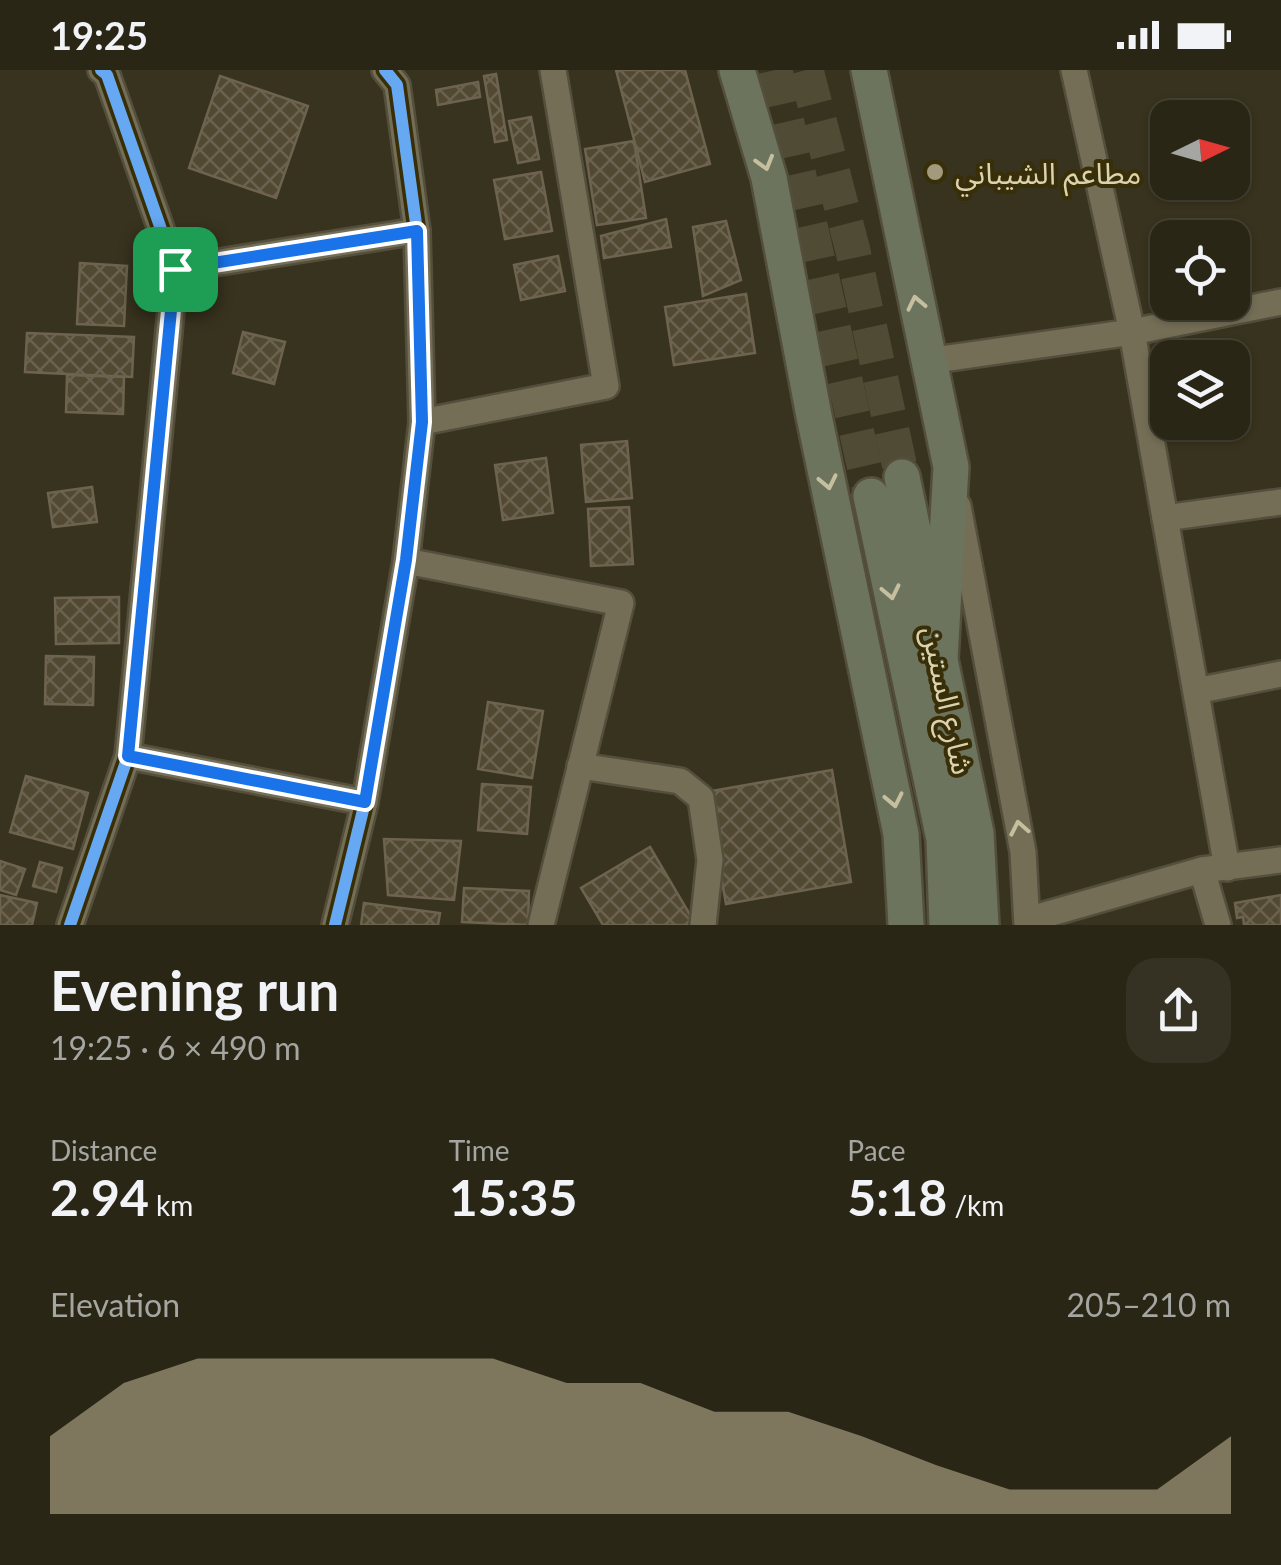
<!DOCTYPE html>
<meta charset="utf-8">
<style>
:root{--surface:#2a2616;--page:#363223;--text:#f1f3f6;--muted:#a5a5a1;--line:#464335;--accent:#a29a7d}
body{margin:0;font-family:Lato,"Noto Sans Arabic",sans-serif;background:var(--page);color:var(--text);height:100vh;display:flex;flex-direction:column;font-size:38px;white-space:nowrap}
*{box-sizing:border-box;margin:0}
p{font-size:32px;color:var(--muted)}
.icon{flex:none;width:55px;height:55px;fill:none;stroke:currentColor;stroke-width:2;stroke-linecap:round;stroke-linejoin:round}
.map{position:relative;height:855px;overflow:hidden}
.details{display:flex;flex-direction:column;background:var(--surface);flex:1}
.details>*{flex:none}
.needle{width:65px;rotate:85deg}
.tools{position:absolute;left:1150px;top:30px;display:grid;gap:20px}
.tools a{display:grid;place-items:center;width:100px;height:100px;border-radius:20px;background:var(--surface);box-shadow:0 2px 8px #0004,0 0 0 2px var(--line);font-size:50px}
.pin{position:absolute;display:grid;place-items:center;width:85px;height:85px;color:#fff;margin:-42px;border-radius:20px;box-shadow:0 5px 15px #0006}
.round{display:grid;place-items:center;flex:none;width:105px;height:105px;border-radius:30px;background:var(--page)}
.overview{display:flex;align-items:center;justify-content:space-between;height:170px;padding:0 50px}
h1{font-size:55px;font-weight:700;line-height:75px}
.metrics{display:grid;grid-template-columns:repeat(3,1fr);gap:15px;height:170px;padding:10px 50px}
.metrics div{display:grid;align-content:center}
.metrics b{font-size:50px;font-weight:700}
.metrics small{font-size:28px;font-weight:400}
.metrics p{font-size:28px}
.chart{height:280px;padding:20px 50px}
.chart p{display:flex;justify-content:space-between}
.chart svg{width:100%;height:180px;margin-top:10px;fill:var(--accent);opacity:.7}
.status{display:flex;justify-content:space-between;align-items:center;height:70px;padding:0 50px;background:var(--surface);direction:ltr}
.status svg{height:28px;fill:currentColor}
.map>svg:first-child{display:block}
</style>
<div class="status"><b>19:25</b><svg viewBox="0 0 49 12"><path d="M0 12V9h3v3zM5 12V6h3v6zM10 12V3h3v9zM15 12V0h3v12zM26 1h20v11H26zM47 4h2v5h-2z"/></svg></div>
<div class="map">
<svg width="1281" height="855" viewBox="0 0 1281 855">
<defs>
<pattern id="building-cross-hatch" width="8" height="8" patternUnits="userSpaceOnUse" patternTransform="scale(2.5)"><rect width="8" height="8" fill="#524933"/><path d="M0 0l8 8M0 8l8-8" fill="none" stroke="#6a624e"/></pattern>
</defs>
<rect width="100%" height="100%" fill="#38331e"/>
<!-- building -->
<g fill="url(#building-cross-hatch)" stroke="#6e634e" stroke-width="2.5">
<path d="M616 0H685L710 94 645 112Z"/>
<path d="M496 4 507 70 495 72 484 6Z"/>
<path d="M220 6 308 36 276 128 189 98Z"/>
<path d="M478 12 480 27 438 35 436 20Z"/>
<path d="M531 47 539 89 518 93 509 51Z"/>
<path d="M634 71 646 148 597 155 585 79Z"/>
<path d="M541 102 552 161 505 169 494 110Z"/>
<path d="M666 149 671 177 604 188 601 166Z"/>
<path d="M726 151 741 210 703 226 693 157Z"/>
<path d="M558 186 565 221 521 230 514 195Z"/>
<path d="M80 193 127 196 124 256 77 254Z"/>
<path d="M746 224 755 283 674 295 665 237Z"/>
<path d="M243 262 285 272 274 314 233 303Z"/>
<path d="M27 263 134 267 132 307 25 302Z"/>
<path d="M67 305 124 307 123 344 66 342Z"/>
<path d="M627 371 632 428 586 432 581 375Z"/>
<path d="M546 388 553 443 503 450 495 395Z"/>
<path d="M92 417 97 452 53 457 48 423Z"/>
<path d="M629 437 633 494 591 496 588 439Z"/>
<path d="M119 527V573L56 574 55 528Z"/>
<path d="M46 586 94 587 93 635 45 634Z"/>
<path d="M488 632 543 641 532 708 478 699Z"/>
<path d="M832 700 851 812 726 834 706 722Z"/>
<path d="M26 706 88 723 73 779 10 762Z"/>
<path d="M482 714 531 717 527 764 478 760Z"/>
<path d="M384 769 461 771 454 830 388 825Z"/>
<path d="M650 777 696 855H603L581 818Z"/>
<path d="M0 791 25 799 16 825 0 820Z"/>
<path d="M40 792 62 798 56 822 33 816Z"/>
<path d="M464 818 529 821 528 855 462 852Z"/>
<path d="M0 825 37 833 32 855H0Z"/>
<path d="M1281 825V855H1244L1243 847 1237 848 1235 833Z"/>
<path d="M364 833 440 843 438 855H361Z"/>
</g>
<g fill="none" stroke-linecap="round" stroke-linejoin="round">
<!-- highway-tunnel -->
<g stroke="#504b34" stroke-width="35" stroke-dasharray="35 18" stroke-linecap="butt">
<path d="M775 0 871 426"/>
<path d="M806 0 853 181 902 407"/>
</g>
<defs>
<g id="minor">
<path d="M1074 0 1132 262 1227 798"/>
<path d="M175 199 417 161"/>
<path d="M928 291 1132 262 1281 232"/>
<path d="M422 352 606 316 553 0"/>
<path d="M958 436 1023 782 1027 855"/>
<path d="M1165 448 1281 432"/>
<path d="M406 491 621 533 541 855"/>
<path d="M1196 621 1281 604"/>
<path d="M128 686 365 732"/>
<path d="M580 696 680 711 701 728 710 790 703 855"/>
<path d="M1202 800 1218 855"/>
<path d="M1027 850 1202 800 1281 790"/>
<path d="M70 855 128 686 175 199 107 5 101 0"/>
<path d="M335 855 365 732 406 491 422 352 417 161 397 15 385 0"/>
</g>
<g id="highway">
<path d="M737 0 769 108 814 346 901 764 906 855"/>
<path d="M869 0 951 397 940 589"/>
<path d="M902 407 976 763 981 855"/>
<path d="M871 426 944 769 947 855"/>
</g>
</defs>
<!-- minor casing -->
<use href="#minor" stroke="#544f3c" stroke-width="30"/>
<!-- highway casing -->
<use href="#highway" stroke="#544f3c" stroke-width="40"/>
<!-- minor -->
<use href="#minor" stroke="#746e56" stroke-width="25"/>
<!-- highway -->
<use href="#highway" stroke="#6d745d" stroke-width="35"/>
<defs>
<g id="cycleway">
<path d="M70 855 128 686 175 199 107 5 101 0"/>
<path d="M335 855 365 732 406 491 422 352 417 161 397 15 385 0"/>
</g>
</defs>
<!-- cycleway casing -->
<use href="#cycleway" stroke="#382e07" stroke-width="19"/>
<!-- cycleway -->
<use href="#cycleway" stroke="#66a8f1" stroke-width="12"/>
</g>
<!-- one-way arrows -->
<defs><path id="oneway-chevron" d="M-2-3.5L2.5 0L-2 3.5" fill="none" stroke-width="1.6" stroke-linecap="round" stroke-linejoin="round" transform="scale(2.5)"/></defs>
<g stroke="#c5bf9f">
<use href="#oneway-chevron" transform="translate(765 93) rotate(74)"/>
<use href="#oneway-chevron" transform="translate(916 233) rotate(-102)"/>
<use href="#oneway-chevron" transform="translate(828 412) rotate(78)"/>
<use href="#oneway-chevron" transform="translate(891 522) rotate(78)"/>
<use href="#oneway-chevron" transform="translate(894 730) rotate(78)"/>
</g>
<use stroke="#c6be9e" href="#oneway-chevron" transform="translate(1019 758) rotate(-101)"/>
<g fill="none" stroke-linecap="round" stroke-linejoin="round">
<defs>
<path id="route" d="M417 161 422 352 406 490 365 732 128 686 175 199Z"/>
</defs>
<!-- route casing -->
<use href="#route" stroke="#fff" stroke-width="20"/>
<!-- route -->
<use href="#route" stroke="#1a73e8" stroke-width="12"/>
</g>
<!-- markers -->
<circle fill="#a29a7d" stroke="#382e07" stroke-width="4" cx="935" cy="102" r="10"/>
<g text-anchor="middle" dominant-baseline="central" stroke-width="8" stroke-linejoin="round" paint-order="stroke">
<!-- poi labels -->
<g font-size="30" fill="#dbd2b0" stroke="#382e07" text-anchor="start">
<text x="955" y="102">مطاعم الشيباني</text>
</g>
<!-- street labels -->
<g font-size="30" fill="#dbd2b0" stroke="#382e07">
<text transform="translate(949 630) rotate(78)">شارع الستين</text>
</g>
</g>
</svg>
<div class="tools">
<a><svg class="needle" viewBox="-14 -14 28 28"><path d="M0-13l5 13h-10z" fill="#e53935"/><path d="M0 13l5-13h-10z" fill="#a5a5a1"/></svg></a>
<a><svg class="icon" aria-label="locate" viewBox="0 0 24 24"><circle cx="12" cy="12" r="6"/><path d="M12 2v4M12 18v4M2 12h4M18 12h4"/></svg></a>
<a><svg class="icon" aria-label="layers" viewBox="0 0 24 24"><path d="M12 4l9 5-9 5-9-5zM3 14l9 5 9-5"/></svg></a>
</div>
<div class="pin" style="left:175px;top:199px;background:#1e9e55"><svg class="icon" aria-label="arrive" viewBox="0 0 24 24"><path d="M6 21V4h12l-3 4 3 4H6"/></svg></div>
</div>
<section class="details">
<div class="overview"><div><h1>Evening run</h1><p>19:25 · 6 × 490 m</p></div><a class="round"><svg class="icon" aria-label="share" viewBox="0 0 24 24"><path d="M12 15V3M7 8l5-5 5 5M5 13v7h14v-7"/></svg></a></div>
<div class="metrics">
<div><p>Distance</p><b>2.94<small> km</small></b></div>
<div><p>Time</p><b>15:35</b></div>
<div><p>Pace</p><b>5:18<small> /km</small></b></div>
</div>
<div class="chart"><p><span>Elevation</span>205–210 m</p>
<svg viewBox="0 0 160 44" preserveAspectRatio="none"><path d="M0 44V25L10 12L20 6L30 6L40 6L50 6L60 6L70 12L80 12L90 19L100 19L110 25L120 32L130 38L140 38L150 38L160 25V44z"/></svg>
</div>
</section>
